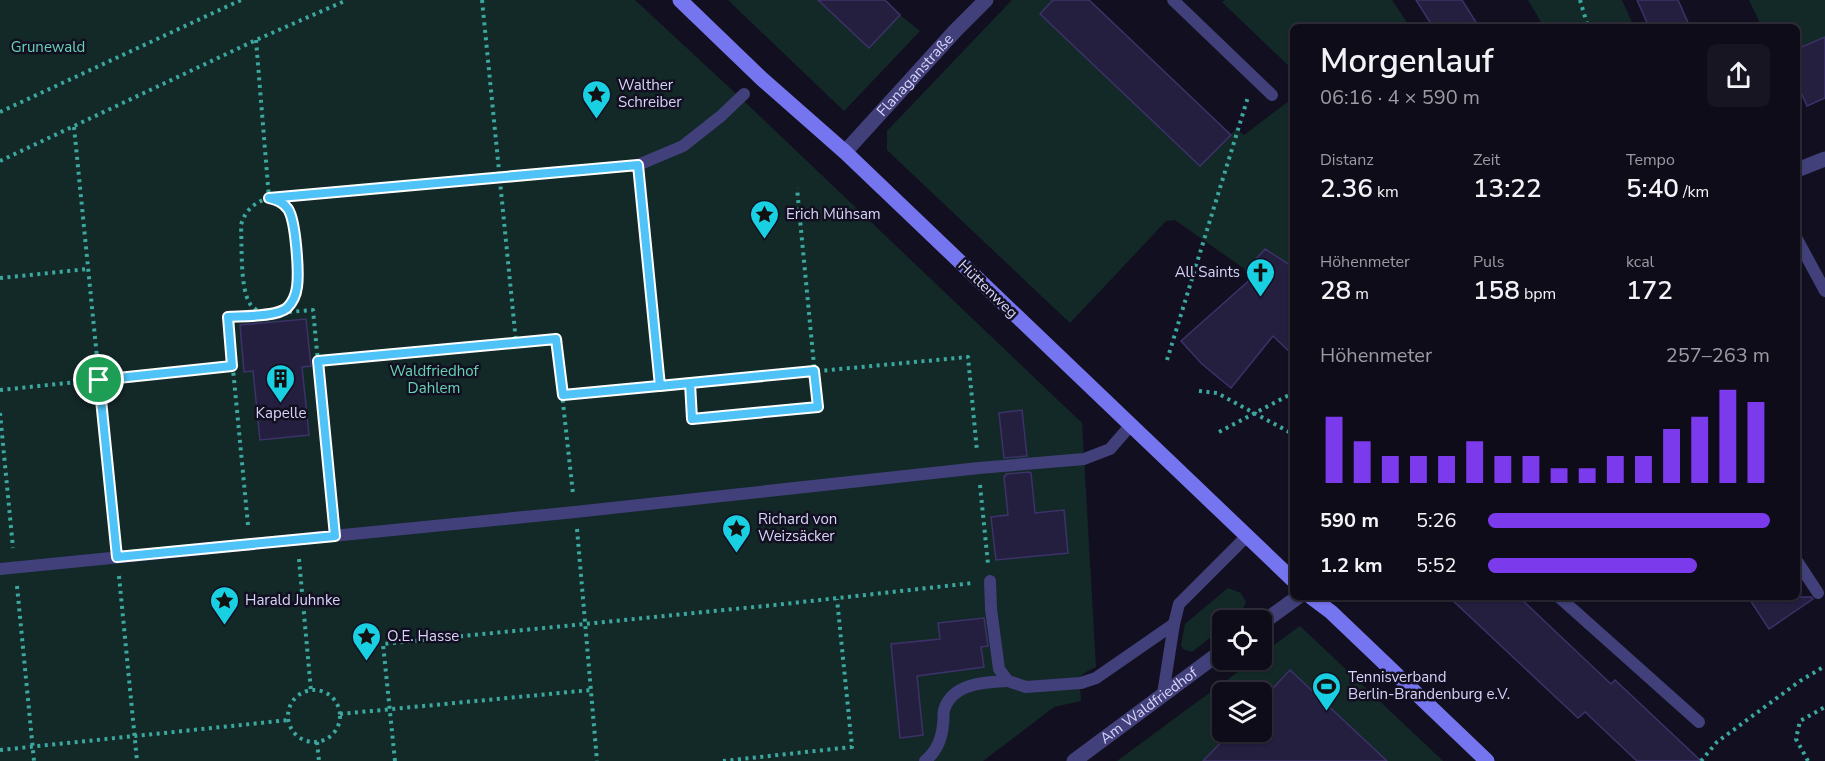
<!DOCTYPE html>
<html lang="de">
<meta charset="utf-8">
<style>
:root{--surface:#0e0c18;--page:#171521;--text:#f1f3f6;--muted:#9b9ba2;--line:#2e2c37;--accent:#7c3aed}
body{margin:0;font-family:"Nunito Sans",sans-serif;background:var(--page);color:var(--text);height:100vh;display:flex;flex-direction:column;font-size:22px;white-space:nowrap}
*{box-sizing:border-box;margin:0}
p{font-size:20px;color:var(--muted)}
.icon{flex:none;width:33px;height:33px;fill:none;stroke:currentColor;stroke-width:2;stroke-linecap:round;stroke-linejoin:round}
.map{position:relative;flex:1;overflow:hidden}
.sheet{position:absolute;left:1290px;top:24px;width:510px;height:576px;display:flex;flex-direction:column;background:var(--surface);border-radius:9px;box-shadow:0 2px 4px #0004,0 0 0 2px var(--line)}
.sheet>*{flex:none}
.fabs{position:absolute;left:1212px;top:610px;display:grid;gap:12px}
.fabs a{display:grid;place-items:center;width:60px;height:60px;border-radius:9px;background:var(--surface);box-shadow:0 2px 4px #0004,0 0 0 2px var(--line);font-size:30px}
.pin{position:absolute;display:grid;place-items:center;width:51px;height:51px;color:#fff;margin:-26px;border:3px solid #fff;border-radius:50%;box-shadow:0 2px 6px #0007}
.round{display:grid;place-items:center;flex:none;width:63px;height:63px;border-radius:9px;background:var(--page)}
.headline{display:flex;align-items:center;justify-content:space-between;height:102px;padding:0 30px}
h1{font-size:33px;font-weight:600;line-height:45px}
.figures{display:grid;grid-template-columns:repeat(3,1fr);gap:9px;height:102px;padding:6px 30px}
.figures div{display:grid;align-content:center}
.figures b{font-size:26px;font-weight:600}
.figures small{font-size:16px;font-weight:400}
.figures p{font-size:16px}
.chart{height:168px;padding:12px 30px}
.chart p{display:flex;justify-content:space-between}
.chart svg{width:100%;height:108px;margin-top:6px;stroke:var(--accent);stroke-width:6}
ul{padding:0 30px;list-style:none;font-size:20px}
li{display:grid;grid-template-columns:96px 72px 1fr;align-items:center;height:45px}
li i{height:15px;border-radius:8px;background:var(--accent)}
.map>svg:first-child{display:block}
</style>
<div class="map">
<svg width="1825" height="761" viewBox="0 0 1825 761">
<rect width="100%" height="100%" fill="#121020"/>
<!-- green -->
<g fill="#132928" fill-rule="evenodd">
<path d="M0 0H635L746 103 1082 423 1096 667C1074 677 1080 678 1081 701L1054 707 983 761H0Z"/>
<path d="M728 0H818L869 48 900 15 920 31 844 111Z"/>
<path d="M1012 0H1053L1040 14 1200 166 1236 129 1244 135 1293 98V268L1265 249 1246 270 1175 220 1166 221 1070 323 887 150V131Z"/>
<path d="M1225 0H1392L1410 27H1293V70L1222 2Z"/>
<path d="M1528 0H1622L1634 27H1544Z"/>
<path d="M1749 0H1825V37L1797 49V27H1763L1759 21Z"/>
<path d="M1228 588 1241 593 1246 602C1241 614 1236 621 1222 621V628L1192 652 1183 649 1181 645 1185 624Z"/>
<path d="M1300 626 1443 761H1117L1254 660H1262V654ZM1222 693H1262V732H1222Z"/>
</g>
<!-- building -->
<g fill="#241e3f" stroke="#3c3269" stroke-width="1.5">
<path d="M818 0H885L900 15 869 48Z"/>
<path d="M1053 0H1089L1231 135 1200 166 1040 14Z"/>
<path d="M1416 0H1462L1479 27H1433Z"/>
<path d="M1637 0H1678L1690 27H1649Z"/>
<path d="M1825 37V98L1807 106 1797 83V49Z"/>
<path d="M1265 249 1293 267V355L1273 336 1231 388 1202 364 1181 341 1253 277 1246 270Z"/>
<path d="M306 319 311 366 302 367 309 435 260 440 253 371 244 372 240 325Z"/>
<path d="M1022 410 1027 456 1004 458 999 413Z"/>
<path d="M1029 472 1031 473 1035 513 1064 510 1068 553 996 560 991 517 1008 515 1004 476H1006V474Z"/>
<path d="M1449 597H1519L1611 684 1615 680 1701 761H1637L1585 712 1578 718Z"/>
<path d="M1748 597H1811L1813 599 1769 629Z"/>
<path d="M984 618 988 646 981 647 984 667 917 676 923 735 900 738 891 644 940 639 938 623Z"/>
<path d="M1290 670 1387 761H1203L1231 732H1262V700Z"/>
</g>
<g fill="none" stroke-linecap="round" stroke-linejoin="round">
<!-- path -->
<g stroke="#3ba79f" stroke-width="4" stroke-dasharray="3 4.5" stroke-linecap="butt">
<path d="M482 0 516 342"/>
<path d="M1580 0 1588 27"/>
<path d="M256 40 269 198 620 167"/>
<path d="M0 112 241 0"/>
<path d="M74 127 115 538"/>
<path d="M0 161 256 40 347 0"/>
<path d="M640 184 660 386"/>
<path d="M269 198C283 201 289 208 294 221 295 247 310 311 272 314 263 314 253 310 249 302 240 286 242 244 241 225 245 210 255 202 269 198Z"/>
<path d="M0 278 88 269"/>
<path d="M1167 360 1248 97"/>
<path d="M318 361 556 339 573 494"/>
<path d="M690 383 692 419 818 407 797 188"/>
<path d="M0 390 232 366"/>
<path d="M1199 391 1217 393 1293 434"/>
<path d="M563 395 968 357 977 451"/>
<path d="M0 413 13 548"/>
<path d="M1219 432 1293 393"/>
<path d="M980 485 988 564"/>
<path d="M248 525 228 317 313 310 333 518"/>
<path d="M577 529 597 761"/>
<path d="M299 559 311 691"/>
<path d="M119 576 137 761"/>
<path d="M17 586 34 761"/>
<circle cx="314" cy="716" r="26"/>
<path d="M340 714 591 690"/>
<path d="M317 742 319 761"/>
<path d="M0 750 289 720"/>
<path d="M395 761 383 644 775 605 973 583"/>
<path d="M723 761 852 747 837 599"/>
<path d="M1701 761 1717 742 1800 681 1825 666"/>
<path d="M1808 761 1796 739 1800 721 1825 707"/>
</g>
<!-- lane -->
<g stroke="#41407a" stroke-width="12">
<path d="M1173 0 1272 95"/>
<path d="M638 165 683 146 721 116 744 94"/>
<path d="M1797 239 1825 291"/>
<path d="M1797 561 1818 593"/>
<path d="M0 569 575 512 979 468 1084 459 1110 449 1130 426"/>
<path d="M990 581 991 609 999 669 1008 681 1026 687 1081 683 1096 678 1174 624"/>
<path d="M1559 597 1699 722"/>
<path d="M1163 694 1174 624 1179 604 1247 536"/>
<path d="M925 761C936 752 942 738 943 724 944 719 943 714 944 710 952 683 985 682 1008 681"/>
</g>
<!-- street -->
<g stroke="#41407a" stroke-width="15">
<path id="s1" d="M845 152 955 31 986 0"/>
<path d="M1797 170 1825 159"/>
<path d="M1262 623 1298 597"/>
<path id="s2" d="M1074 761 1222 651"/>
</g>
<!-- secondary -->
<g stroke="#7675f0" stroke-width="15">
<path d="M680 0 762 79 845 152 1293 580"/>
<path d="M1311 597 1331 612 1487 761"/>
</g>
</g>
<g fill="none" stroke-linecap="round" stroke-linejoin="round">
<defs>
<path id="route" d="M99 380 117 557 335 536 318 361 556 339 563 395 680 384 814 371 818 407 692 419 690 383 660 386 638 165 269 198C277 200 283 202 288 209 296 221 299 273 297 287 296 295 293 302 287 308 276 317 243 316 228 317L232 366 99 380"/>
</defs>
<!-- route casing -->
<use href="#route" stroke="#fff" stroke-width="12"/>
<!-- route -->
<use href="#route" stroke="#4fc3f7" stroke-width="8"/>
</g>
<!-- icons -->
<defs>
<symbol id="sight-pin" viewBox="-11 -11 22 30"><path d="M0 17L-7.5 6A9.5 9.5 0 1 1 7.5 6Z" fill="#18d0e1" stroke="#121020"/><path d="M0-6L1.8-2.2L6-1.7L2.9 1.2L3.7 5.4L0 3.3L-3.7 5.4L-2.9 1.2L-6-1.7L-1.8-2.2Z" fill="#111"/></symbol>
<symbol id="church-pin" viewBox="-11 -11 22 30"><path d="M0 17L-7.5 6A9.5 9.5 0 1 1 7.5 6Z" fill="#18d0e1" stroke="#121020"/><path d="M-1.2-6h2.4v3.5h3.3v2.4h-3.3V6h-2.4V-.1h-3.3v-2.4h3.3Z" fill="#111"/></symbol>
<symbol id="building-pin" viewBox="-11 -11 22 30"><path d="M0 17L-7.5 6A9.5 9.5 0 1 1 7.5 6Z" fill="#18d0e1" stroke="#121020"/><path d="M-4-6H4V6H1V3H-1V6H-4ZM-2.5-4.3h1.7v1.8h-1.7ZM.8-4.3h1.7v1.8H.8ZM-2.5-1h1.7V.8h-1.7ZM.8-1h1.7V.8H.8Z" fill="#111"/></symbol>
<symbol id="stadium-pin" viewBox="-11 -11 22 30"><path d="M0 17L-7.5 6A9.5 9.5 0 1 1 7.5 6Z" fill="#18d0e1" stroke="#121020"/><path d="M0-5a6.5 5 0 1 0 0 10a6.5 5 0 1 0 0-10ZM-3.5-1.8h7v3.6h-7Z" fill="#111"/></symbol>
</defs>
<g fill-rule="evenodd">
<use href="#sight-pin" x="580" y="78" width="33" height="45"/>
<use href="#sight-pin" x="748" y="198" width="33" height="45"/>
<use href="#church-pin" x="1244" y="256" width="33" height="45"/>
<use href="#building-pin" x="264" y="362" width="33" height="45"/>
<use href="#sight-pin" x="720" y="512" width="33" height="45"/>
<use href="#sight-pin" x="208" y="584" width="33" height="45"/>
<use href="#sight-pin" x="350" y="620" width="33" height="45"/>
<use href="#stadium-pin" x="1310" y="670" width="33" height="45"/>
</g>
<g text-anchor="middle" dominant-baseline="central" stroke-width="5" stroke-linejoin="round" paint-order="stroke">
<!-- park labels -->
<g font-size="15" fill="#68d2b6" stroke="#121020">
<text x="48" y="47">Grunewald</text>
<text x="434" y="371">Waldfriedhof<tspan x="434" dy="17">Dahlem</tspan></text>
</g>
<!-- street labels -->
<g font-size="15" fill="#d7d3fa" stroke="#121020">
<text stroke="none"><textPath href="#s1" startOffset="104">Flanaganstraße</textPath></text>
<text transform="translate(988 289) rotate(44)">Hüttenweg</text>
<text stroke="none"><textPath href="#s2" startOffset="93">Am Waldfriedhof</textPath></text>
</g>
<!-- poi labels -->
<g font-size="15" fill="#d7d3fa" stroke="#121020" text-anchor="start">
<text x="618" y="85">Walther<tspan x="618" dy="17">Schreiber</tspan></text>
<text x="786" y="214">Erich Mühsam</text>
<text x="1240" y="272" text-anchor="end">All Saints</text>
<text x="281" y="413" text-anchor="middle">Kapelle</text>
<text x="758" y="519">Richard von<tspan x="758" dy="17">Weizsäcker</tspan></text>
<text x="245" y="600">Harald Juhnke</text>
<text x="387" y="636">O.E. Hasse</text>
<text x="1348" y="677">Tennisverband<tspan x="1348" dy="17">Berlin-Brandenburg e.V.</tspan></text>
</g>
</g>
</svg>
<div class="fabs">
<a><svg class="icon" aria-label="locate" viewBox="0 0 24 24"><circle cx="12" cy="12" r="6"/><path d="M12 2v4M12 18v4M2 12h4M18 12h4"/></svg></a>
<a><svg class="icon" aria-label="layers" viewBox="0 0 24 24"><path d="M12 4l9 5-9 5-9-5zM3 14l9 5 9-5"/></svg></a>
</div>
<div class="pin" style="left:99px;top:380px;background:#1e9e55"><svg class="icon" aria-label="arrive" viewBox="0 0 24 24"><path d="M6 21V4h12l-3 4 3 4H6"/></svg></div>
<section class="sheet">
<div class="headline"><div><h1>Morgenlauf</h1><p>06:16 · 4 × 590 m</p></div><a class="round"><svg class="icon" aria-label="share" viewBox="0 0 24 24"><path d="M12 15V3M7 8l5-5 5 5M5 13v7h14v-7"/></svg></a></div>
<div class="figures">
<div><p>Distanz</p><b>2.36<small> km</small></b></div>
<div><p>Zeit</p><b>13:22</b></div>
<div><p>Tempo</p><b>5:40<small> /km</small></b></div>
</div>
<div class="figures">
<div><p>Höhenmeter</p><b>28<small> m</small></b></div>
<div><p>Puls</p><b>158<small> bpm</small></b></div>
<div><p>kcal</p><b>172</b></div>
</div>
<div class="chart"><p><span>Höhenmeter</span>257–263 m</p>
<svg viewBox="0 0 160 44" preserveAspectRatio="none"><path d="M5 44V17M15 44V27M25 44V33M35 44V33M45 44V33M55 44V27M65 44V33M75 44V33M85 44V38M95 44V38M105 44V33M115 44V33M125 44V22M135 44V17M145 44V6M155 44V11"/></svg>
</div>
<ul>
<li><b>590 m</b>5:26<i style="width:100%"></i></li>
<li><b>1.2 km</b>5:52<i style="width:74%"></i></li>
</ul>
</section>
</div>
